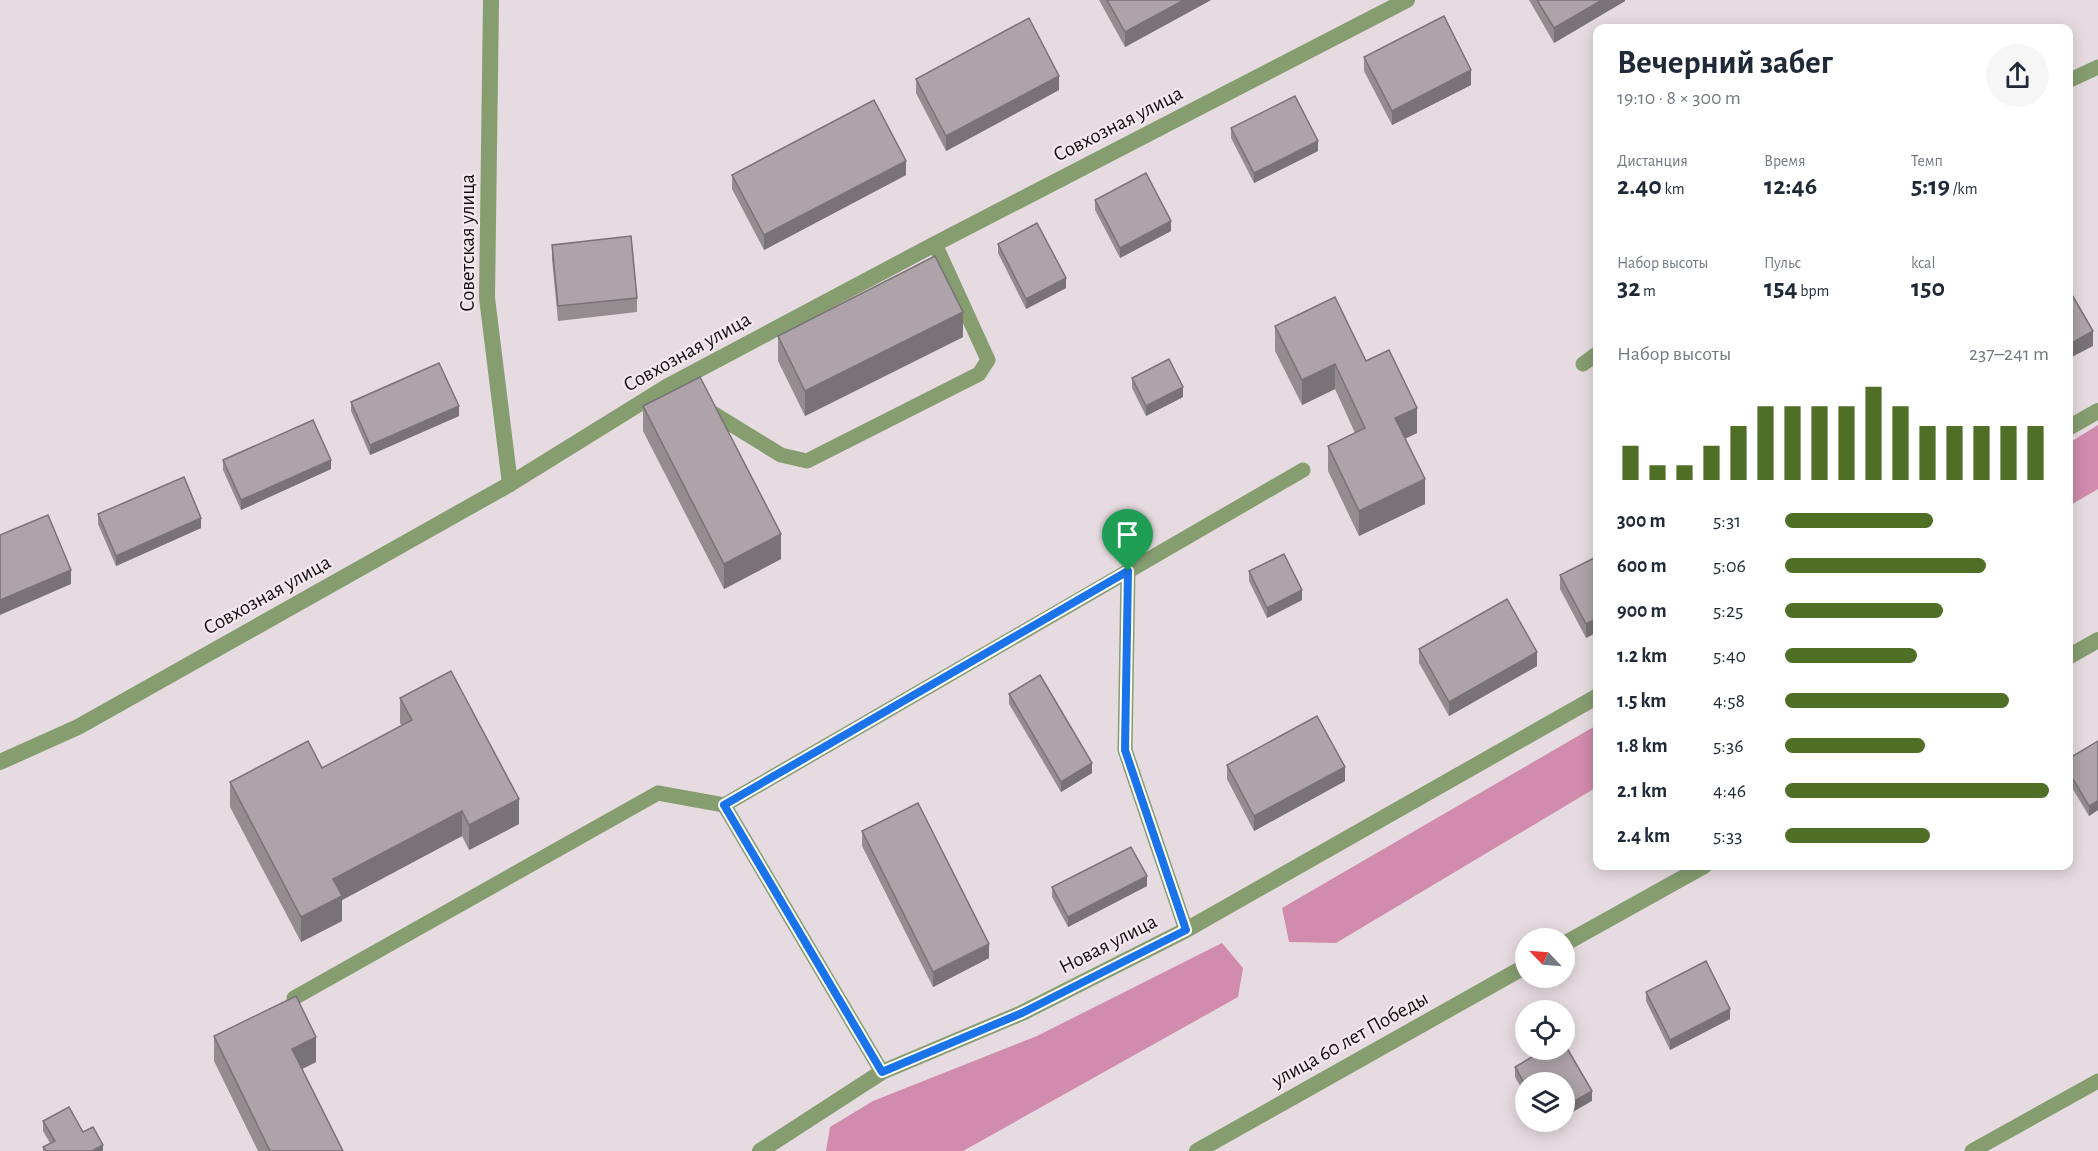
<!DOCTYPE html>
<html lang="ru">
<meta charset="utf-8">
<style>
:root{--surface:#fff;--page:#f6f6f7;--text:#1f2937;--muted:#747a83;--accent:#4f6f26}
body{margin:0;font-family:"Alegreya Sans",sans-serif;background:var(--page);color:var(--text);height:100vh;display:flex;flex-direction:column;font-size:22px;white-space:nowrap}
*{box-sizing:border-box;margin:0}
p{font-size:20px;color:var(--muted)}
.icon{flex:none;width:33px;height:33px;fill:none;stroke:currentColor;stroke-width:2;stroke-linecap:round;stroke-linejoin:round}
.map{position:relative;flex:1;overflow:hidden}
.side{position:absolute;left:1593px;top:24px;width:480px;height:846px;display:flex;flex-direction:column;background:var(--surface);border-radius:12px;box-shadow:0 3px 15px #0003}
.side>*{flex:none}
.needle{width:39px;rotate:295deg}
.tools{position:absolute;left:1515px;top:928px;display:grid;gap:12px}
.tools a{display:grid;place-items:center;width:60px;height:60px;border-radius:50%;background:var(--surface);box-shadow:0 3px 15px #0003;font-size:30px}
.pin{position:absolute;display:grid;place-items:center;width:51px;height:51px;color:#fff;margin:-62px -26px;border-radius:50% 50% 50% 0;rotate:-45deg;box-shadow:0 0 6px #0007}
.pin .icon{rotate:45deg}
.round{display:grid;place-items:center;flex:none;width:63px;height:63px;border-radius:32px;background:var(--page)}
.head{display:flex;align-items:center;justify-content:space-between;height:102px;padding:0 24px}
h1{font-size:33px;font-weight:700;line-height:45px}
.metrics{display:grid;grid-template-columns:repeat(3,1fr);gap:9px;height:102px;padding:6px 24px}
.metrics div{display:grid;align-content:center}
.metrics b{font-size:26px;font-weight:700}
.metrics small{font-size:16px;font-weight:400}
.metrics p{font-size:16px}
.chart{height:168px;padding:12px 24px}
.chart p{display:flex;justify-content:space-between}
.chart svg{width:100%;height:108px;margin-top:6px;stroke:var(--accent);stroke-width:6}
ul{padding:0 24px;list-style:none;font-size:20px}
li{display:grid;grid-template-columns:96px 72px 1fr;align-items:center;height:45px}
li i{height:15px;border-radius:8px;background:var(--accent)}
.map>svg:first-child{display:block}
</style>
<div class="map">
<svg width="2098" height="1151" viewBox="0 0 2098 1151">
<rect width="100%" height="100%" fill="#e6dbe0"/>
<!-- forest -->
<g fill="#d08bad">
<path d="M2098 425V489L2069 506V443Z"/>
<path d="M1597 725V787L1336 943 1289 942 1282 908Z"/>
<path d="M1222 943 1243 968 1238 997 963 1151H826L830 1127 873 1101 1037 1036Z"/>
</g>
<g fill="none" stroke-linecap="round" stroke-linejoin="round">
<!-- service -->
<g stroke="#869d70" stroke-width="15">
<path d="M2068 81 2098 67"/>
<path d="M1583 364 1598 353"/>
<path d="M706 409 781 455 807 461 979 374 988 360 935 244"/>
<path d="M1128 571 1125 750 1186 930"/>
<path d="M294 998 658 793 724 805"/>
<path d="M882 1072 724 805 1303 470"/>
<path d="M1972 1151 2098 1081"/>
</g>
<!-- minor -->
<g stroke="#869d70" stroke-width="16">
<path d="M491 0 487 298 510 484"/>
<path d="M2068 428 2098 411"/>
<path d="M2068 657 2098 640"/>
<path d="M0 762 78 727 510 484 668 386 935 244 1407 0"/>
<path d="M1564 944 1704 866"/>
<path d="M760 1151 882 1072 1022 1013 1186 930 1598 696"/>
<path d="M1197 1151 1526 966"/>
</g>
</g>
<!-- wall -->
<g fill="#958c90">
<path d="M1099 0H1211L1125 47Z"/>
<path d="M1529 0H1625V1L1554 43Z"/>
<path d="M1364 57 1471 85 1392 125 1364 71Z"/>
<path d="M916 79 1059 90 946 151 916 93Z"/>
<path d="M1231 128 1318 151 1254 183 1231 138Z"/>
<path d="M732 175H906L764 250 732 189Z"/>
<path d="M1095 200 1171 231 1120 258 1095 210Z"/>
<path d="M998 244 1066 288 1026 309 998 253Z"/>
<path d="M552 245 637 298V312L558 321 552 259Z"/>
<path d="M1275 326 1366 361 1417 433 1405 439 1425 504 1359 536 1328 471V446L1355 433 1335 389 1302 405 1275 351Z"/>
<path d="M778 336 963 337 805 416 778 361Z"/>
<path d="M1132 378 1183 397 1146 416 1132 388Z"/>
<path d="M351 402 459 416 370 455 351 411Z"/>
<path d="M643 406 781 559 724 589 643 431Z"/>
<path d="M223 460 331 469 241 510 223 470Z"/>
<path d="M98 514 201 528 116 566 98 524Z"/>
<path d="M1598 556 1586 638 1560 589V575Z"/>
<path d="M1249 571 1302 600 1267 618 1249 581Z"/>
<path d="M1419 649 1537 666 1449 716 1419 663Z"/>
<path d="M1009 694 1092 773 1061 792 1009 704Z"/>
<path d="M400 698 519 824 469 850 462 836 342 900V921L301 942 230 807V782L322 768 402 726 400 723Z"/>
<path d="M2098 741V810L2089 816 2068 781V759Z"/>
<path d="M1227 765 1345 781 1254 831 1227 779Z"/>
<path d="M862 831 989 958 933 987 862 846Z"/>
<path d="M1147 886 1068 927 1052 897V887Z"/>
<path d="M1646 992 1730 1019 1670 1050 1646 1001Z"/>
<path d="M214 1036 316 1062 302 1069 343 1151H258L214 1061Z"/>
<path d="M1515 1067 1592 1101 1526 1083V1096L1515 1077Z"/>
<path d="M43 1121 83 1132 103 1151H43V1147L50 1143 43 1131Z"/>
<path d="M1540 1122H1555L1544 1129Z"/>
</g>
<!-- shaded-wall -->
<g fill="#797276">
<path d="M1184 0H1211L1125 47V32Z"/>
<path d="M1602 0H1625V1L1554 43V28Z"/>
<path d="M1471 70V85L1392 125V111Z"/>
<path d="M1059 76V90L946 151V136Z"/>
<path d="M1318 141V151L1254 183V173Z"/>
<path d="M906 161V175L764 250V235Z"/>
<path d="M1171 221V231L1120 258V248Z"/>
<path d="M1066 278V288L1026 309V299Z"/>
<path d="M963 312V337L805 416V391Z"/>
<path d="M2093 331V346L2068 359V345Z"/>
<path d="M1335 364V389L1302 405V380Z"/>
<path d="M1183 387V397L1146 416V406Z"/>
<path d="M459 406V416L370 455V445Z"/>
<path d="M1417 408V433L1395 443V418Z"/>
<path d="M331 460V469L241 510V500Z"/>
<path d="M1425 479V504L1359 536V511Z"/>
<path d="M201 518V528L116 566V556Z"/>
<path d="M781 534V559L724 589V564Z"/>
<path d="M71 570V584L0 615V600Z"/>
<path d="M1302 590V600L1267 618V608Z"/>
<path d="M1598 618V632L1586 638V624Z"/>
<path d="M1537 652V666L1449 716V702Z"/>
<path d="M1092 763V773L1061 792V782Z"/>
<path d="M1345 767V781L1254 831V816Z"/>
<path d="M519 799V824L469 850V825Z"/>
<path d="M2098 801V810L2089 816V806Z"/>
<path d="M462 811V836L342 900V921L301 942V917L333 879Z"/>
<path d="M1147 876V886L1068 927V917Z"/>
<path d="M989 944V958L933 987V972Z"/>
<path d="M1730 1009V1019L1670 1050V1040Z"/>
<path d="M316 1037V1062L292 1074V1049Z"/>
<path d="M1592 1091V1101L1564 1117V1107Z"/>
<path d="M1544 1122H1555L1544 1129Z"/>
<path d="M103 1145V1151H92Z"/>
</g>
<!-- building -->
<g fill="#ada3a8" stroke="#797276" stroke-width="1.5">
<path d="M1107 0H1184L1125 32Z"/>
<path d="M1537 0H1602L1554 28Z"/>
<path d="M1444 16 1471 70 1392 111 1364 57Z"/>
<path d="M1029 18 1059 76 946 136 916 79Z"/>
<path d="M1295 96 1318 141 1254 173 1231 128Z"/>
<path d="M874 100 906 161 764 235 732 175Z"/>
<path d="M1146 173 1171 221 1120 248 1095 200Z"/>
<path d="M1037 223 1066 278 1026 299 998 244Z"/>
<path d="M631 236 637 298 558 306 552 245Z"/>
<path d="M935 256 963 312 805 391 778 336Z"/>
<path d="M2068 288 2093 331 2068 345Z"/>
<path d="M1335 297 1366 361 1389 350 1417 408 1395 418 1425 479 1359 511 1328 446 1365 428 1335 364 1302 380 1275 326Z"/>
<path d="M1169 359 1183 387 1146 406 1132 378Z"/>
<path d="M439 363 459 406 370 445 351 402Z"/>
<path d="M700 377 781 534 724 564 643 406Z"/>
<path d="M313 420 331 460 241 500 223 460Z"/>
<path d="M184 477 201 518 116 556 98 514Z"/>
<path d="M48 515 71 570 0 600V535Z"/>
<path d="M1284 554 1302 590 1267 608 1249 571Z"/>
<path d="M1598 556V618L1586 624 1560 575Z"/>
<path d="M1507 599 1537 652 1449 702 1419 649Z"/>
<path d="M451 671 519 799 469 825 462 811 333 879 342 896 301 917 230 782 308 741 322 768 412 720 400 698Z"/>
<path d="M1040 675 1092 763 1061 782 1009 694Z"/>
<path d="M1317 716 1345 767 1254 816 1227 765Z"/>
<path d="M2098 741V801L2089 806 2068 771V759Z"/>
<path d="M918 803 989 944 933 972 862 831Z"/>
<path d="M1131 847 1147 876 1068 917 1052 887Z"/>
<path d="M1706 961 1730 1009 1670 1040 1646 992Z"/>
<path d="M296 996 316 1037 292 1049 343 1151H270L214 1036Z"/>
<path d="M1564 1043 1592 1091 1564 1107V1083H1526V1086L1515 1067 1544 1050H1564Z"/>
<path d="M69 1107 83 1132 93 1127 103 1145 92 1151H46L43 1147 55 1141 43 1121Z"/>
</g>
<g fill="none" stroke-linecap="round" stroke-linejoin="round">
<defs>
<path id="route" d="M1128 571 1125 750 1186 930 1022 1013 882 1072 724 805Z"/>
</defs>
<!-- route casing -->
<use href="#route" stroke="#fff" stroke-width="12"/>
<!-- route -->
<use href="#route" stroke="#1a73e8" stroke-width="8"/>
</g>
<g text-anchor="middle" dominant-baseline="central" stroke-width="4.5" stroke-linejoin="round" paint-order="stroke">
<!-- street labels -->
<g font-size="21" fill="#141012" stroke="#f3e8ed">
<text transform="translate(1118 124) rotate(-27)">Совхозная улица</text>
<text transform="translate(467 243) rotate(-90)">Советская улица</text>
<text transform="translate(687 352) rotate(-29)">Совхозная улица</text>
<text transform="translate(267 595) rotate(-29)">Совхозная улица</text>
<text transform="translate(1108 944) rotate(-27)">Новая улица</text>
<text transform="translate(1350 1039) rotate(-29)">улица 60 лет Победы</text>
</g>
</g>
</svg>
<div class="tools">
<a><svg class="needle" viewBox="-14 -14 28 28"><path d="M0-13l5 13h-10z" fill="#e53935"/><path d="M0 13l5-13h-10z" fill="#747a83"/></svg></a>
<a><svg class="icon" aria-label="locate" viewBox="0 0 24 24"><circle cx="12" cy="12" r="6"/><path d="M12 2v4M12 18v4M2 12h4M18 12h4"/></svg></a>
<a><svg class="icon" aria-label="layers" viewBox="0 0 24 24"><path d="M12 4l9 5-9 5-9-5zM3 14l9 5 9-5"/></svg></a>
</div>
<div class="pin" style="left:1128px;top:571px;background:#1e9e55"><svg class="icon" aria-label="arrive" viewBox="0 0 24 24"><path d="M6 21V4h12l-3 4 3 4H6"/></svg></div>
<section class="side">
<div class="head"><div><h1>Вечерний забег</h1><p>19:10 · 8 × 300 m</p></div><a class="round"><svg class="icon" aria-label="share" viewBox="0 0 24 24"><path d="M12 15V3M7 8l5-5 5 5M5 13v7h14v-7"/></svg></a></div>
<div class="metrics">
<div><p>Дистанция</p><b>2.40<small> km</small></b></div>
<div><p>Время</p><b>12:46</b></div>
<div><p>Темп</p><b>5:19<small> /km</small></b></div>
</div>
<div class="metrics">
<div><p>Набор высоты</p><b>32<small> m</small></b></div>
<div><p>Пульс</p><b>154<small> bpm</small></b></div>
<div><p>kcal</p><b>150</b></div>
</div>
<div class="chart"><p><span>Набор высоты</span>237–241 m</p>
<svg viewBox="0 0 160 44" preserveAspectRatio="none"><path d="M5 44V30M15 44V38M25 44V38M35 44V30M45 44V22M55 44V14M65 44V14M75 44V14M85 44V14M95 44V6M105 44V14M115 44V22M125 44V22M135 44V22M145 44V22M155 44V22"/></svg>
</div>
<ul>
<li><b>300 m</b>5:31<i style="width:56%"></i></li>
<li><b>600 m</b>5:06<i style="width:76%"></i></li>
<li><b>900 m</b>5:25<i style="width:60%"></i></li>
<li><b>1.2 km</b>5:40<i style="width:50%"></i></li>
<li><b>1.5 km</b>4:58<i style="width:85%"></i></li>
<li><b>1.8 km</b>5:36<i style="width:53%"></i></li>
<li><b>2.1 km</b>4:46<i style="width:100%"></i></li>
<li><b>2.4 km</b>5:33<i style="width:55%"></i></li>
</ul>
</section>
</div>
